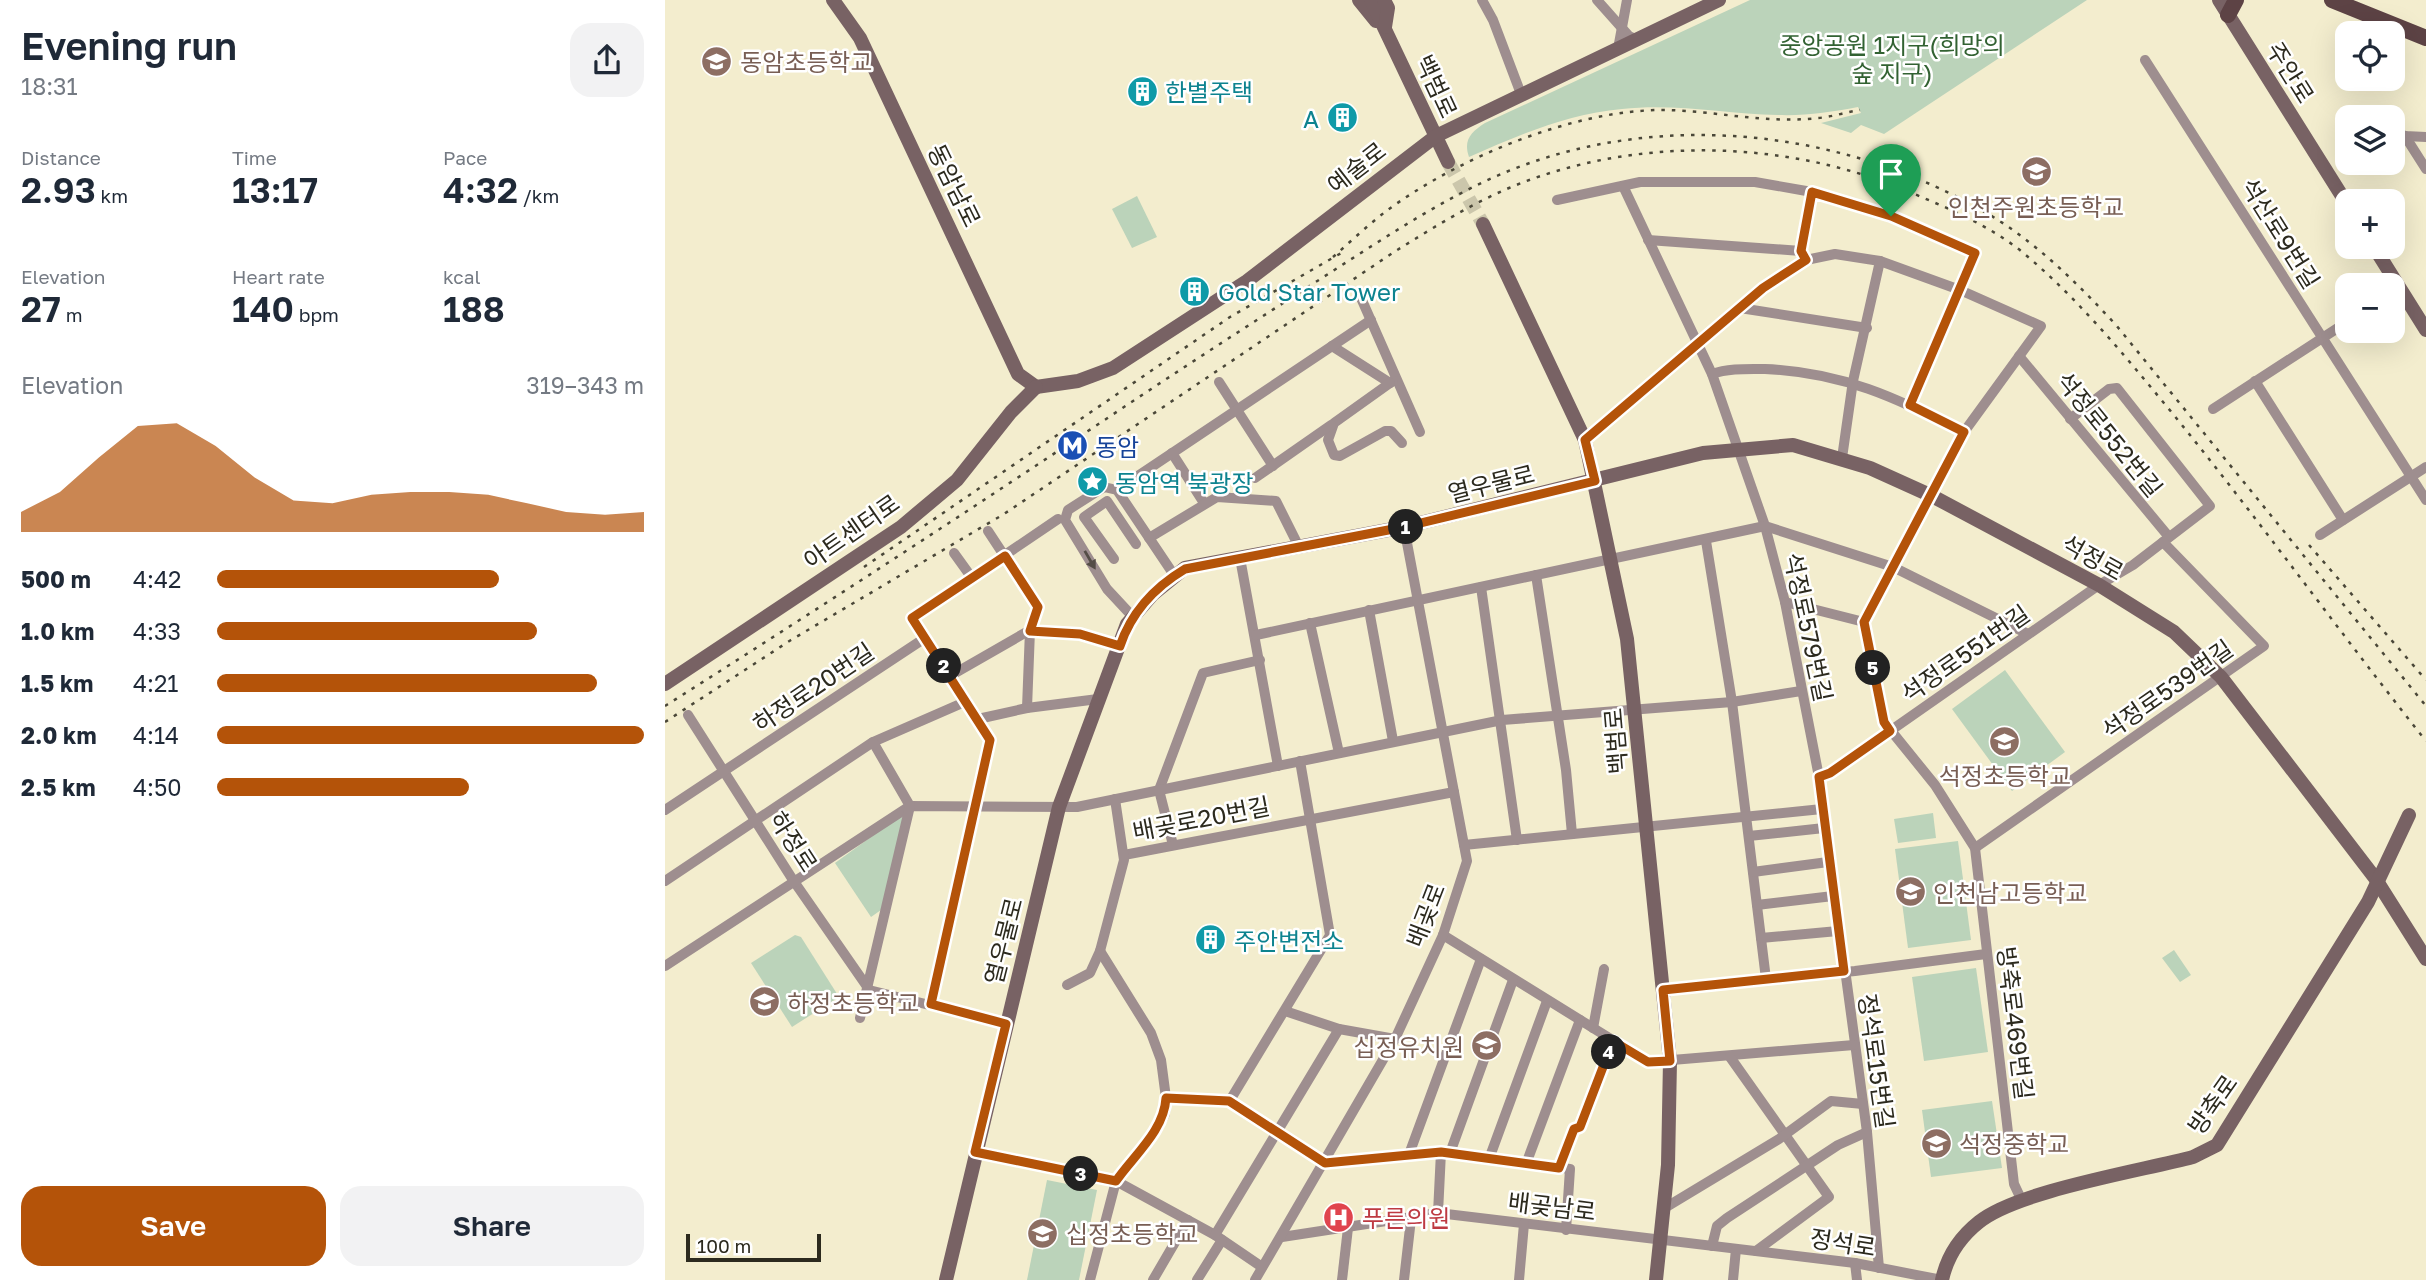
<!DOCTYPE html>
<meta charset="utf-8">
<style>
:root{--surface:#fff;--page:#f2f2f3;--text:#1f2937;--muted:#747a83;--accent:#b45309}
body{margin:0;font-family:"Golos Text","Noto Sans KR",sans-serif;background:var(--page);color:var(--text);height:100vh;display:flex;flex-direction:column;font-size:26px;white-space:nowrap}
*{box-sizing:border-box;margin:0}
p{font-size:23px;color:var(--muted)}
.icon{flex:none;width:38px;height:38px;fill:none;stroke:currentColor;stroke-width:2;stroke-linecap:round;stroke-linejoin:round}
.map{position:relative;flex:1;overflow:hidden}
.sheet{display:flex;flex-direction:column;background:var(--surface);width:665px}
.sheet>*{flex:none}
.fabs{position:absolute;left:1670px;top:21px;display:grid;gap:14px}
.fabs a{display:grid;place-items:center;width:70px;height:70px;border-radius:14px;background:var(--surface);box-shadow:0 7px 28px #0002;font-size:35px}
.scale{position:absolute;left:21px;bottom:18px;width:135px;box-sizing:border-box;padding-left:7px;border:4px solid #2c2a1e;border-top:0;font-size:19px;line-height:24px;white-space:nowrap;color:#2c2a1e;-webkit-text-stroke:5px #fff;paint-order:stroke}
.pin{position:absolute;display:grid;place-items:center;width:60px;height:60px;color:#fff;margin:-72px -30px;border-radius:50% 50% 50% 0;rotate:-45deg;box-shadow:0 0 7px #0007}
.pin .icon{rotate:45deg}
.km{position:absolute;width:35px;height:35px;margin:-18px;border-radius:50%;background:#222;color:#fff;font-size:19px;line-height:35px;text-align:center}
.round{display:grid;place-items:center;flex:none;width:74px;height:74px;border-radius:21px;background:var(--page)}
.summary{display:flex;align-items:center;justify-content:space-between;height:119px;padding:0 21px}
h1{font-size:38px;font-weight:600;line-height:52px}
.figures{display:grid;grid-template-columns:repeat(3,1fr);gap:10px;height:119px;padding:7px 21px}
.figures div{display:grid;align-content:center}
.figures b{font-size:35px;font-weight:600}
.figures small{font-size:19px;font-weight:400}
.figures p{font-size:19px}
.chart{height:196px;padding:14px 21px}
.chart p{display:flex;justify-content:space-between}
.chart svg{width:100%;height:126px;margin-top:7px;fill:var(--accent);opacity:.7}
.cta{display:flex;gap:14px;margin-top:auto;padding:14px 21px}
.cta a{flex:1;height:80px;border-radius:21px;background:var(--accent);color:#fff;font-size:28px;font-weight:600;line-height:80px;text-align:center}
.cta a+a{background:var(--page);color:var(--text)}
ul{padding:0 21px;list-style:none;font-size:23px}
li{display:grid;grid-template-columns:112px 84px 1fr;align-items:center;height:52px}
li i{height:18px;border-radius:9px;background:var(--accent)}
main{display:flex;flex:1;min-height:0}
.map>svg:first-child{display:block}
</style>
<main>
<section class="sheet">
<div class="summary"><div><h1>Evening run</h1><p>18:31</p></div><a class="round"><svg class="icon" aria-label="share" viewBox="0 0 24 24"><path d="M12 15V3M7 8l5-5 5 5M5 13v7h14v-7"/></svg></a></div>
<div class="figures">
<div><p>Distance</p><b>2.93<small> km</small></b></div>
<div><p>Time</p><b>13:17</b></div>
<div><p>Pace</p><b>4:32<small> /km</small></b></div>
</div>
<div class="figures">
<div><p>Elevation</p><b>27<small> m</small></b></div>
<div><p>Heart rate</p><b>140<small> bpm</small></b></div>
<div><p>kcal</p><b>188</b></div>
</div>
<div class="chart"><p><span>Elevation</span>319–343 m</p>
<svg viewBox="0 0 160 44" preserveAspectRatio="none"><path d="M0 44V37L10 30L20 18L30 7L40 6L50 14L60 25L70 33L80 34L90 31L100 30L110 30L120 31L130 34L140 37L150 38L160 37V44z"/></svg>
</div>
<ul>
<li><b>500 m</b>4:42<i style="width:66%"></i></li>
<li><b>1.0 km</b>4:33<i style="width:75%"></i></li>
<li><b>1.5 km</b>4:21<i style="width:89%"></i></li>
<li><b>2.0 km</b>4:14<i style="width:100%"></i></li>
<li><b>2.5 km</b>4:50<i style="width:59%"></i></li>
</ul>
<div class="cta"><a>Save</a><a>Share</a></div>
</section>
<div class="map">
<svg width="1761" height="1280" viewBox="0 0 1761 1280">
<rect width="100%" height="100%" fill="#f3edce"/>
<!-- green -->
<g fill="#bbd3ba">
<path d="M1085 0H1422L1219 134 1196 125 1186 133 1156 123 1196 113 1193 107C1166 112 1141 116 1113 115 1061 114 1010 103 957 109 902 114 854 135 804 157 798 140 806 132 820 123Z"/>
<path d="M472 196 492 237 467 248 447 209Z"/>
<path d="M1340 670 1400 752 1347 791 1287 709Z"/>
<path d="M239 813 216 910 206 917 170 863Z"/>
<path d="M1268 813 1271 838 1233 843 1229 819Z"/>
<path d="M1293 841 1306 940 1243 948 1230 849Z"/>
<path d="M130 935 136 937 174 997 127 1027 86 963Z"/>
<path d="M1509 950 1526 975 1515 982 1497 958Z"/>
<path d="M1311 968 1323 1052 1259 1061 1247 977Z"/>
<path d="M1327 1101 1337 1168 1266 1177 1257 1110Z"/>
<path d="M382 1180 432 1190 414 1280H362Z"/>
</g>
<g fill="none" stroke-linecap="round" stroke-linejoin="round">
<!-- secondary-tunnel -->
<path stroke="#cbc6ab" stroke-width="14" stroke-dasharray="14 7" stroke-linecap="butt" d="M783 162 818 224"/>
<!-- street -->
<g stroke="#9e8e8f" stroke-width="10">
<path d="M817 0 828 20 856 94"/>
<path d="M932 0 964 36 972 40"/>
<path d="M953 49 962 0"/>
<path d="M1480 60 1761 500"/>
<path d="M1696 117H1697"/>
<path d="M1727 131 1740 136 1761 137"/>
<path d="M1740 136 1761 169"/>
<path d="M959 188 1047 374 1100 526 1120 602 1154 777 1202 1132 1214 1268"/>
<path d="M892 200 975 182H1090L1147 192 1226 216 1310 253 1245 405"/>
<path d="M983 240 1136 251 1141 260"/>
<path d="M1136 251 1147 192"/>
<path d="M696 298 755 432"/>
<path d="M1075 308 1202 328"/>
<path d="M667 346 725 383 728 381"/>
<path d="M1354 356 1504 537"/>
<path d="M1047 374C1063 368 1083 369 1100 369 1177 372 1232 398 1299 432"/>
<path d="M1590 381 1678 520"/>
<path d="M554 382 608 466"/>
<path d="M725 383 669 423 663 440 669 455 675 456 720 431H726L737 443"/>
<path d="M1548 409 1682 322"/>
<path d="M920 440 1098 288 1141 260 1170 254 1215 261 1295 290 1376 326 1299 432 1199 622"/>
<path d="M507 453 539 503"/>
<path d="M1177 458 1188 381 1215 261"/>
<path d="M590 478 666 425"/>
<path d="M452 490 706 320"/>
<path d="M323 531 373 607 365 630 362 708"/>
<path d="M1655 535 1761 467"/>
<path d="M484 538 552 497 611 501 634 547"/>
<path d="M1041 541 1067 702 1101 979"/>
<path d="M289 553 307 578"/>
<path d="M575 558 613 766"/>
<path d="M449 559 419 517 442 501 471 544"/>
<path d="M871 575 901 770 907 834"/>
<path d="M816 587 852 840"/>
<path d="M1120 602 1199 622 1219 722 1270 785 1310 848 1349 1184 1357 1201"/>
<path d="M704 610 728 741"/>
<path d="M468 617 442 589 400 520 403 510 439 487 452 490 509 575"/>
<path d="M645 623 674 753"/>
<path d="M591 635 1100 526 1228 567 1363 634"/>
<path d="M285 676 365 630 415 634 455 646"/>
<path d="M23 715 128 880 203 988"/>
<path d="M313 719 362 708 433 699"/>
<path d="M1154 777 1165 773 1434 585 1468 565 1545 506 1452 388 1444 389 1405 419"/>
<path d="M0 810 260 638"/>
<path d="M1084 836 1159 828"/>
<path d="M508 845 494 790 538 673 595 660"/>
<path d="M799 845 1157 809"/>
<path d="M1310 848 1599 646 1498 542"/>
<path d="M459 855 789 792"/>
<path d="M1088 872 1163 862"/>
<path d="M0 881 208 742 302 701"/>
<path d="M1092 905 1168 896"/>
<path d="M778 935 983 1062 1189 1045"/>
<path d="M1096 938 1173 931"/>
<path d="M0 966 245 806 412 807 837 720 1067 702 1136 691"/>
<path d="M402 985 425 973 435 951 459 860 450 799"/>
<path d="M204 990 341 1024"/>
<path d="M998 990 1190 971 1321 954"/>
<path d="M266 1004 325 740 247 618 393 519"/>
<path d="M620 1011 674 1029 730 1039"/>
<path d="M195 1018 245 806 208 742"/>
<path d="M928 1028 939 969"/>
<path d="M1065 1057 1164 1197 1091 1251"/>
<path d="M501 1098 564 1102 660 1163 776 1152 905 1169 901 1230"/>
<path d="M564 1102 665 935 635 761"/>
<path d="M310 1152 451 1181 550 1235 597 1267"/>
<path d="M785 1153 848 980"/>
<path d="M743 1157 816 959"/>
<path d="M824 1159 882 1001"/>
<path d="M861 1164 915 1020"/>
<path d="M894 1168 910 1129 915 1127 948 1041"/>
<path d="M998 1209 1114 1139 1166 1101 1198 1104"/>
<path d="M773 1213 776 1152"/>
<path d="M550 1235 674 1029"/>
<path d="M617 1237 773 1213 1190 1263 1277 1280"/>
<path d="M1047 1246 1052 1226 1062 1218 1173 1145 1202 1132"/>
<path d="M1190 1263 1192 1280"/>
<path d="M425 1280 451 1181 494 1126 500 1114 501 1098 496 1060 486 1033 435 951"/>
<path d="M488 1280 523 1220"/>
<path d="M532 1280 557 1240"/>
<path d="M590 1280 730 1039 778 935 802 861 739 527"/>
<path d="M677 1280 683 1228"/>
<path d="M739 1280 746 1219"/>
<path d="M854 1280 859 1224"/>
<path d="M1068 1280 1071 1249"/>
</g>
<!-- secondary -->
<g stroke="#786264" stroke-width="14">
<path d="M168 0 195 38 353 374 371 387"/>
<path d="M694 0 711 21"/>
<path d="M706 0 783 162"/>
<path d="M719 0 723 8 720 27"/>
<path d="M1554 0 1682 204"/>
<path d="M818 224 920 440 962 639 1005 1061 1003 1165 991 1280"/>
<path d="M1709 247 1761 330"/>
<path d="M371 387 413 381 448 368 582 281 771 136 1054 0"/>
<path d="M0 684 236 527 292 480 346 412 371 387"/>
<path d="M281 1280 394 807 462 624 488 594 520 568 739 527 1038 453 1128 445 1205 468 1267 496 1434 585 1509 632 1556 677 1710 878 1761 959"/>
<path d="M1277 1280C1282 1257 1295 1237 1314 1222 1352 1191 1475 1171 1528 1157L1552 1145 1703 902 1744 815"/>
</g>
<!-- primary -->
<g stroke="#5d4345" stroke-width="16">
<path d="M1667 0 1761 38"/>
<path d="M1563 15 1571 0"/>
</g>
<!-- rail -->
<g stroke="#4a4738" stroke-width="2.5" stroke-dasharray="3.5 7" stroke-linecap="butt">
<path d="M668 257C685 242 702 226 720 212 792 158 910 109 1000 110 1051 111 1102 124 1153 118 1167 117 1181 112 1195 110"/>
<path d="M1644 545 1761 680"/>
<path d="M199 567 565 317 678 252"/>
<path d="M0 706C153 609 305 510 456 409 528 361 601 314 674 267 727 233 783 196 841 172 997 108 1182 130 1325 215 1373 244 1413 284 1451 325L1761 706"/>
<path d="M0 722 126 640 339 514 729 252C766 229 804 205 844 188 967 136 1118 139 1240 190 1280 207 1322 224 1356 251 1414 299 1460 356 1508 414 1595 521 1675 633 1761 741"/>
</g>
</g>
<!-- one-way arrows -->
<defs><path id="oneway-solid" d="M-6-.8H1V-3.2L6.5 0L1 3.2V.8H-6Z" transform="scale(1.75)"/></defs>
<use fill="#544d46" href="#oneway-solid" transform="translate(425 560) rotate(60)"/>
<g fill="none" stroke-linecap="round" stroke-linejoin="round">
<defs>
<path id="route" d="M1147 192 1226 216 1310 253 1245 405 1299 432 1199 622 1219 722 1225 731 1165 773 1154 777 1179 971 998 990 1005 1061 983 1062 948 1041 915 1127 909 1129 894 1168 776 1152 660 1163 564 1101 501 1098C499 1131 469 1155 451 1181L310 1152 341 1024 266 1004 325 740 247 618 340 556 373 607 365 631 415 634 455 646C466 613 490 587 520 569L739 527 930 481 920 440 1098 288 1141 260 1136 251Z"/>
</defs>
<!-- route casing -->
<use href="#route" stroke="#fff" stroke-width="14"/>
<!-- route -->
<use href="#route" stroke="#b45309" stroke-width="9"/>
</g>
<!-- icons -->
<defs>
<symbol id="school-disc" viewBox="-11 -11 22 22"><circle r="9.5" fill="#8d6e63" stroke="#fff"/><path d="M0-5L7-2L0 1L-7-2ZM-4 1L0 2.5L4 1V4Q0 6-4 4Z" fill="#fff"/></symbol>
<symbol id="building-disc" viewBox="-11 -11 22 22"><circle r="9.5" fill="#0f9aa8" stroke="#fff"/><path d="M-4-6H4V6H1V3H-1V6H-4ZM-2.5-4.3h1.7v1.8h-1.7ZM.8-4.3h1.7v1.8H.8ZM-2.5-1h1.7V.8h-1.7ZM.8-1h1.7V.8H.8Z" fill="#fff"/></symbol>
<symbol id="metro-disc" viewBox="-11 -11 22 22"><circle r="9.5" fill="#1a4fb4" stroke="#fff"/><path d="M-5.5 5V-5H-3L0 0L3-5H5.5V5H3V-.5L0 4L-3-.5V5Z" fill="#fff"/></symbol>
<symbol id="sight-disc" viewBox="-11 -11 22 22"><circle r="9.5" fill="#0f9aa8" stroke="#fff"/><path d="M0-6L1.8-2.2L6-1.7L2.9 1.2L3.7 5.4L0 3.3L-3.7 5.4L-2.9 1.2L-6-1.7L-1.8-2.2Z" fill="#fff"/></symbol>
<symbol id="hospital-disc" viewBox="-11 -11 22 22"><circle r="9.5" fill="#e0444e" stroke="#fff"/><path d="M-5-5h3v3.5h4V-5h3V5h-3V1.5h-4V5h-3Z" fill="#fff"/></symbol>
</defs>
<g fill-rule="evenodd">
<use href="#school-disc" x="34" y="44" width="35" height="35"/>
<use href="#building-disc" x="460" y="74" width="35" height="35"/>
<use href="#building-disc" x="660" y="100" width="35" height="35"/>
<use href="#school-disc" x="1354" y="154" width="35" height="35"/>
<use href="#building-disc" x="512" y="274" width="35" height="35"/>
<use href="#metro-disc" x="390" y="428" width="35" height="35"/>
<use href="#sight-disc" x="410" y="464" width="35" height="35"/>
<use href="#school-disc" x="1322" y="724" width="35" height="35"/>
<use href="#school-disc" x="1228" y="874" width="35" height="35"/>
<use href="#building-disc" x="528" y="922" width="35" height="35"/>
<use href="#school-disc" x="82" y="984" width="35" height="35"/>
<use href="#school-disc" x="804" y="1028" width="35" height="35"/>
<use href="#school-disc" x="1254" y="1126" width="35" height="35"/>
<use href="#hospital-disc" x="656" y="1200" width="35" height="35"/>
<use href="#school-disc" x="360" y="1216" width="35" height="35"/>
</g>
<g text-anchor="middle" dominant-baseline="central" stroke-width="5" stroke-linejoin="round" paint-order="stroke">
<!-- park labels -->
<g font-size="24" fill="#326232" stroke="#fff">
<text x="1227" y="44">중앙공원 1지구(희망의<tspan x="1227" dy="28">숲 지구)</tspan></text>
</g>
<!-- education labels -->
<g font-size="24" fill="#785e54" stroke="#fff" text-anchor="start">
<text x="75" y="61">동암초등학교</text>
<text x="1371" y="206" text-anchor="middle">인천주원초등학교</text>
<text x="1340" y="775" text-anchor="middle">석정초등학교</text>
<text x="1268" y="892">인천남고등학교</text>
<text x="122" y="1002">하정초등학교</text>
<text x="799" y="1046" text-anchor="end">십정유치원</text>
<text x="1294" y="1143">석정중학교</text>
<text x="401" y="1233">십정초등학교</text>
</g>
<!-- street labels -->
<g font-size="24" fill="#2c2a1e" stroke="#fff">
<text transform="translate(1626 72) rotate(58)">주안로</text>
<text transform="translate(772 86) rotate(65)">백범로</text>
<text transform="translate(691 167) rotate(-38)">예술로</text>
<text transform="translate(290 185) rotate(64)">동암남로</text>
<text transform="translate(1616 233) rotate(58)">석산로9번길</text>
<text transform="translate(1445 434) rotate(51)">석정로552번길</text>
<text transform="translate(826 483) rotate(-14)">열우물로</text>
<text transform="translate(186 531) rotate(-35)">아트센터로</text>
<text transform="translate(1428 557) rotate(29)">석정로</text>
<text transform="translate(1144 627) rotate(78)">석정로579번길</text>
<text transform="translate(1300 653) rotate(-35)">석정로551번길</text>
<text transform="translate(148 687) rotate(-34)">하정로20번길</text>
<text transform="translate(1502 689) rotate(-35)">석정로539번길</text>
<text transform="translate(950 741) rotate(-95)">백범로</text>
<text transform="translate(536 818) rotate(-11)">배곶로20번길</text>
<text transform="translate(129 841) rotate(57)">하정로</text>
<text transform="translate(760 915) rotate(-69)">배곶로</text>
<text transform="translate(338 941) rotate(-76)">열우물로</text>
<text transform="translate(1351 1023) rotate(83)">방축로469번길</text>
<text transform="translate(1212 1061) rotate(82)">정석로15번길</text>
<text transform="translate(1547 1104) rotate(-55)">방축로</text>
<text transform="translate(887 1206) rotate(7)">배곶남로</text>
<text transform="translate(1178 1242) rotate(9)">정석로</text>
</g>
<!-- culture labels -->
<g font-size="24" fill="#0d838f" stroke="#fff" text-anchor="start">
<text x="500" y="91">한별주택</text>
<text x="654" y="118" text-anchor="end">A</text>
<text x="553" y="291">Gold Star Tower</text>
<text x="450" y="482">동암역 북광장</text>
<text x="569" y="940">주안변전소</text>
</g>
<!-- transit labels -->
<g font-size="24" fill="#164399" stroke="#fff" text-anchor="start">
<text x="430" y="446">동암</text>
</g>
<!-- health labels -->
<g font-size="24" fill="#be3a42" stroke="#fff" text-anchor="start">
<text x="697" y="1217">푸른의원</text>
</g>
</g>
</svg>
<div class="fabs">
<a><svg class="icon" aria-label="locate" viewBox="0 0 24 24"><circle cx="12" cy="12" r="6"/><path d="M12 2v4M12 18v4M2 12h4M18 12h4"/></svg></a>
<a><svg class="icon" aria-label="layers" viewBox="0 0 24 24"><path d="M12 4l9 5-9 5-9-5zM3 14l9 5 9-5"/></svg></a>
<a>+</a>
<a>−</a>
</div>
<div class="scale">100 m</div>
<div class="pin" style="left:1226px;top:216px;background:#1e9e55"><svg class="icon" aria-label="arrive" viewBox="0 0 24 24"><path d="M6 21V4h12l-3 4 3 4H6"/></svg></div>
<b class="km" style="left:741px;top:527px">1</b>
<b class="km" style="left:279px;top:666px">2</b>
<b class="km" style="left:416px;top:1174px">3</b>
<b class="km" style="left:944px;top:1052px">4</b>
<b class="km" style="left:1208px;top:668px">5</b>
</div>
</main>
